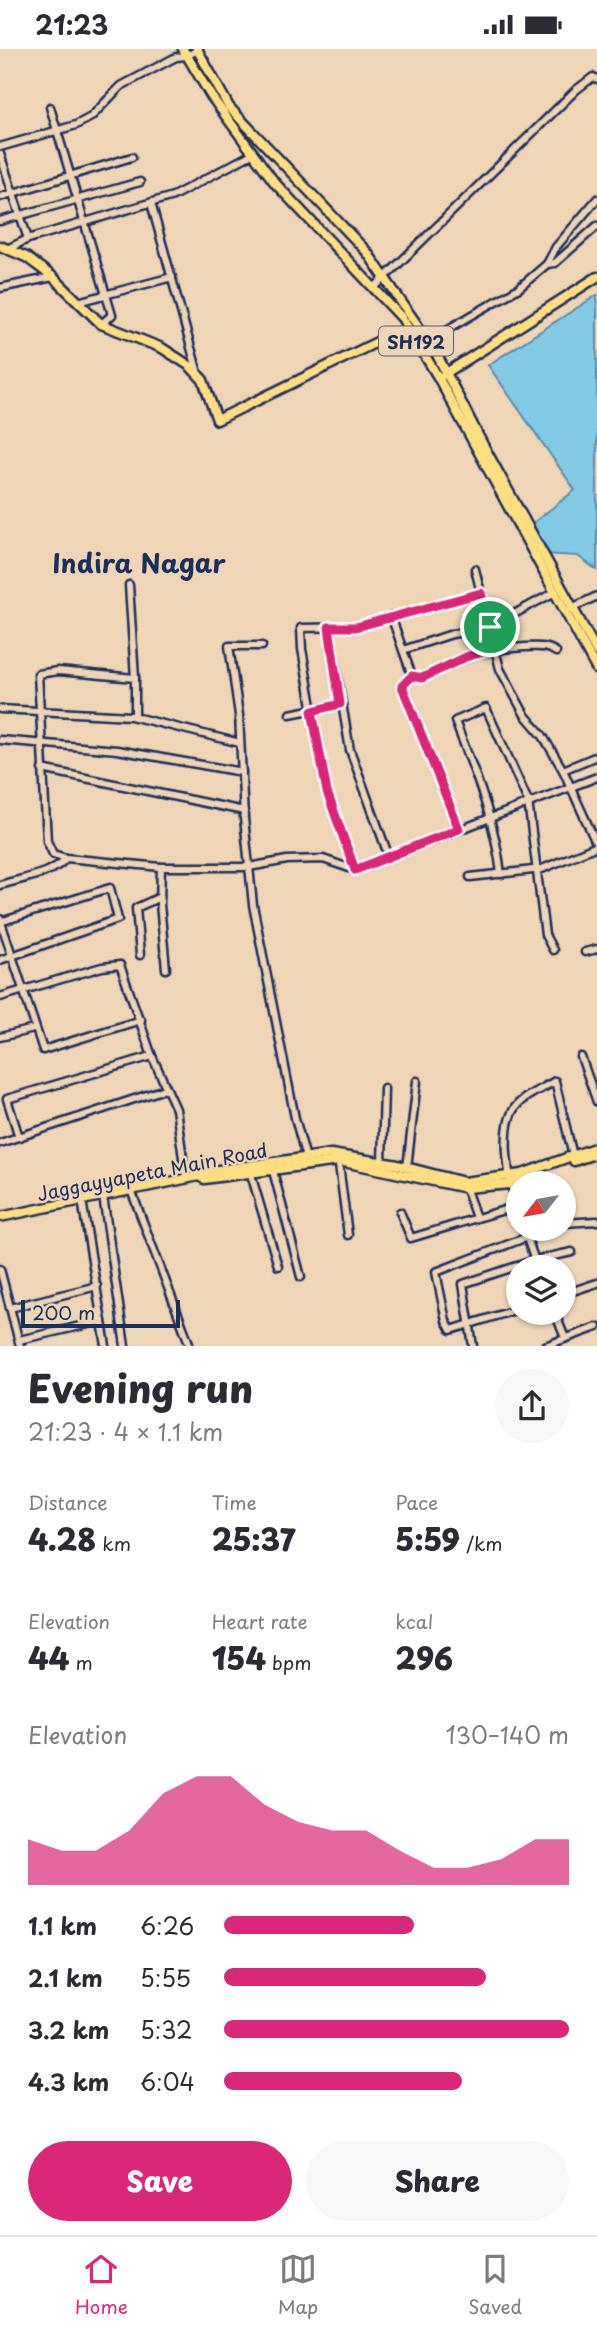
<!DOCTYPE html>
<meta charset="utf-8">
<style>
:root{--surface:#fff;--page:#f7f7f7;--text:#2b2b33;--muted:#7c7c81;--line:#e1e1e2;--accent:#db2777}
body{margin:0;font-family:"Playpen Sans",sans-serif;background:var(--page);color:var(--text);height:100vh;display:flex;flex-direction:column;font-size:26px;white-space:nowrap}
*{box-sizing:border-box;margin:0}
p{font-size:23px;color:var(--muted)}
.icon{flex:none;width:38px;height:38px;fill:none;stroke:currentColor;stroke-width:2;stroke-linecap:round;stroke-linejoin:round}
.map{position:relative;height:1297px;overflow:hidden}
.sheet{display:flex;flex-direction:column;background:var(--surface);flex:1}
.sheet>*{flex:none}
.needle{width:46px;rotate:239deg}
.buttons{position:absolute;left:506px;top:1122px;display:grid;gap:14px}
.buttons a{display:grid;place-items:center;width:70px;height:70px;border-radius:50%;background:var(--surface);box-shadow:0 2px 5px #0004;font-size:35px}
.scale{position:absolute;left:21px;bottom:18px;width:159px;box-sizing:border-box;padding-left:7px;border:4px solid #1b2f5e;border-top:0;font-size:19px;line-height:24px;white-space:nowrap;color:#1b2f5e;-webkit-text-stroke:5px #edd5b5;paint-order:stroke}
.pin{position:absolute;display:grid;place-items:center;width:60px;height:60px;color:#fff;margin:-30px;border:4px solid #fff;border-radius:50%;box-shadow:0 2px 7px #0007}
.round{display:grid;place-items:center;flex:none;width:74px;height:74px;border-radius:37px;background:var(--page)}
.summary{display:flex;align-items:center;justify-content:space-between;height:119px;padding:0 28px}
h1{font-size:38px;font-weight:800;line-height:52px}
.figures{display:grid;grid-template-columns:repeat(3,1fr);gap:10px;height:119px;padding:7px 28px}
.figures div{display:grid;align-content:center}
.figures b{font-size:30px;font-weight:800}
.figures small{font-size:19px;font-weight:400}
.figures p{font-size:19px}
.chart{height:196px;padding:14px 28px}
.chart p{display:flex;justify-content:space-between}
.chart svg{width:100%;height:126px;margin-top:7px;fill:var(--accent);opacity:.7}
.button{display:flex;gap:14px;margin-top:auto;padding:14px 28px}
.button a{flex:1;height:80px;border-radius:42px;background:var(--accent);color:#fff;font-size:28px;font-weight:800;line-height:80px;text-align:center}
.button a+a{background:var(--page);color:var(--text)}
ul{padding:0 28px;list-style:none;font-size:23px}
li{display:grid;grid-template-columns:112px 84px 1fr;align-items:center;height:52px}
li i{height:18px;border-radius:9px;background:var(--accent)}
.status{display:flex;justify-content:space-between;align-items:center;height:49px;padding:0 35px;background:var(--surface);direction:ltr}
.status svg{height:19px;fill:currentColor}
.menu{display:flex;justify-content:space-around;align-items:center;height:98px;border-top:2px solid var(--line);background:var(--surface);font-size:19px;color:var(--muted)}
.menu a{display:grid;justify-items:center;gap:4px}
.menu .on{color:var(--accent)}
.map>svg:first-child{display:block}
</style>
<div class="status"><b>21:23</b><svg viewBox="0 0 49 12"><path d="M0 12V9h3v3zM5 12V6h3v6zM10 12V3h3v9zM15 12V0h3v12zM26 1h20v11H26zM47 4h2v5h-2z"/></svg></div>
<div class="map">
<svg width="597" height="1297" viewBox="0 0 597 1297">
<rect width="100%" height="100%" fill="#edd5b5"/>
<filter id="ink" filterUnits="userSpaceOnUse"><feTurbulence type="fractalNoise" baseFrequency=".0143" numOctaves="2"/><feDisplacementMap in="SourceGraphic" scale="14" xChannelSelector="R" yChannelSelector="G"/><feConvolveMatrix kernelMatrix="1 2 1 2 8 2 1 2 1" color-interpolation-filters="sRGB"/></filter>
<g filter="url(#ink)">
<!-- water -->
<path fill="#83cae4" stroke="#598cae" stroke-width="2" d="M597 246V521L578 507 543 505 528 478 575 441 488 316Z"/>
<g fill="none" stroke-linecap="round" stroke-linejoin="round">
<defs>
<g id="minor">
<path d="M50 58 112 266 101 275"/>
<path d="M0 98 76 76 91 68 121 37 176 8 187 7 199 0"/>
<path d="M0 105 28 190"/>
<path d="M0 148 132 108"/>
<path d="M151 154 198 324"/>
<path d="M0 172 140 133"/>
<path d="M7 200 28 190 173 147 254 104"/>
<path d="M547 215 555 214 597 177"/>
<path d="M0 239 53 228"/>
<path d="M374 239 576 41 593 28 597 30"/>
<path d="M78 253 172 228"/>
<path d="M424 294 519 239 547 215 556 198 597 150"/>
<path d="M475 520 500 620 525 666 543 687 563 721 597 796"/>
<path d="M129 536 135 629"/>
<path d="M570 560 597 547"/>
<path d="M391 567 412 627"/>
<path d="M329 578 350 701 389 808"/>
<path d="M262 597H229L239 666 244 769 253 856 295 1069 306 1109"/>
<path d="M403 601 452 585 490 578 555 543"/>
<path d="M412 627 402 637 459 780"/>
<path d="M412 627 422 629C458 611 483 600 525 598 537 598 546 596 556 603"/>
<path d="M0 660 131 667 240 694"/>
<path d="M290 665 340 655"/>
<path d="M0 691 117 701 242 723"/>
<path d="M42 720 244 762"/>
<path d="M563 721 597 707"/>
<path d="M66 809 53 805 47 792 38 625 58 622 135 629V668"/>
<path d="M161 818 160 855 166 920"/>
<path d="M355 821 327 743 302 600 301 579 356 578 481 544"/>
<path d="M501 825C495 770 474 722 455 672L486 659 528 752 545 886 553 901"/>
<path d="M470 828 542 820 597 797"/>
<path d="M0 836C19 830 54 825 66 809L161 818H249L287 811 323 810 355 821 597 728"/>
<path d="M0 870 43 1001 141 971"/>
<path d="M0 873 110 839 118 870 0 911"/>
<path d="M585 903 597 900"/>
<path d="M140 906 136 859 160 848"/>
<path d="M0 948 102 918 120 916 152 1007 176 1060 186 1130"/>
<path d="M0 988 34 980"/>
<path d="M581 1008 597 1053"/>
<path d="M19 1088 7 1050 152 1007"/>
<path d="M0 1094 165 1040"/>
<path d="M338 1108 348 1186"/>
<path d="M382 1114 384 1039"/>
<path d="M272 1118 301 1228"/>
<path d="M407 1119 417 1032"/>
<path d="M250 1122 278 1217"/>
<path d="M465 1137 476 1169"/>
<path d="M131 1141 189 1294"/>
<path d="M103 1147 125 1297"/>
<path d="M82 1151 106 1297"/>
<path d="M518 1161C510 1137 497 1075 518 1055 527 1045 544 1039 555 1032L573 1107"/>
<path d="M400 1163 411 1189 517 1157"/>
<path d="M564 1174 597 1172"/>
<path d="M524 1180 537 1218"/>
<path d="M0 1220 20 1297"/>
<path d="M564 1245 597 1234"/>
<path d="M10 1259 97 1237"/>
<path d="M518 1260 451 1281 446 1272 436 1223 548 1180"/>
<path d="M555 1264 565 1289"/>
<path d="M19 1291 102 1272"/>
<path d="M473 1297 463 1235 535 1211 572 1203"/>
<path d="M545 1297 597 1278"/>
</g>
<g id="major">
<path d="M183 0 211 47 275 134 402 269 438 328 597 621"/>
<path d="M197 0 229 58 367 203 435 302 482 394 597 603"/>
<path d="M0 197 26 208 53 228 101 275 162 299 190 317 203 331 217 371 381 291 410 282"/>
<path d="M443 326 597 228"/>
<path d="M574 1112 597 1104"/>
<path d="M199 1127 204 1130 339 1112 466 1139 510 1135 529 1128"/>
<path d="M0 1168 199 1127 204 1123 331 1105 398 1116 464 1133 522 1125 597 1098"/>
</g>
</defs>
<!-- minor casing -->
<use href="#minor" stroke="#1b2f5e" stroke-width="11"/>
<!-- major casing -->
<use href="#major" stroke="#1b2f5e" stroke-width="13"/>
<!-- minor -->
<use href="#minor" stroke="#edd5b5" stroke-width="6"/>
<!-- major -->
<use href="#major" stroke="#fedf80" stroke-width="8"/>
</g>
</g>
<g fill="none" stroke-linecap="round" stroke-linejoin="round" filter="url(#ink)">
<defs>
<path id="route" d="M481 544 495 599 466 608 422 629 412 627 402 637 459 780 355 821 327 743 312 662 340 655 329 578H356Z"/>
</defs>
<!-- route casing -->
<use href="#route" stroke="#fff" stroke-width="14"/>
<!-- route -->
<use href="#route" stroke="#db2777" stroke-width="9"/>
</g>
<g text-anchor="middle" dominant-baseline="central" stroke-width="5" stroke-linejoin="round" paint-order="stroke">
<!-- shield labels -->
<rect fill="#edd5b5" stroke="#5a6178" stroke-width="2" x="379" y="277.5" width="74" height="29" rx="5"/>
<g font-size="18" font-weight="bold" fill="#1b2f5e">
<text x="416" y="292">SH192</text>
</g>
<!-- street labels -->
<g font-size="19" fill="#1b2f5e" stroke="#edd5b5">
<text transform="translate(152 1122) rotate(-11)">Jaggayyapeta Main Road</text>
</g>
<!-- district labels -->
<g font-size="26" font-weight="bold" fill="#1b2f5e" stroke="#edd5b5">
<text x="139" y="513">Indira Nagar</text>
</g>
</g>
</svg>
<div class="buttons">
<a><svg class="needle" viewBox="-14 -14 28 28"><path d="M0-13l5 13h-10z" fill="#e53935"/><path d="M0 13l5-13h-10z" fill="#7c7c81"/></svg></a>
<a><svg class="icon" aria-label="layers" viewBox="0 0 24 24"><path d="M12 4l9 5-9 5-9-5zM3 14l9 5 9-5"/></svg></a>
</div>
<div class="scale">200 m</div>
<div class="pin" style="left:490px;top:578px;background:#1e9e55"><svg class="icon" aria-label="arrive" viewBox="0 0 24 24"><path d="M6 21V4h12l-3 4 3 4H6"/></svg></div>
</div>
<section class="sheet">
<div class="summary"><div><h1>Evening run</h1><p>21:23 · 4 × 1.1 km</p></div><a class="round"><svg class="icon" aria-label="share" viewBox="0 0 24 24"><path d="M12 15V3M7 8l5-5 5 5M5 13v7h14v-7"/></svg></a></div>
<div class="figures">
<div><p>Distance</p><b>4.28<small> km</small></b></div>
<div><p>Time</p><b>25:37</b></div>
<div><p>Pace</p><b>5:59<small> /km</small></b></div>
</div>
<div class="figures">
<div><p>Elevation</p><b>44<small> m</small></b></div>
<div><p>Heart rate</p><b>154<small> bpm</small></b></div>
<div><p>kcal</p><b>296</b></div>
</div>
<div class="chart"><p><span>Elevation</span>130–140 m</p>
<svg viewBox="0 0 160 44" preserveAspectRatio="none"><path d="M0 44V28L10 32L20 32L30 25L40 12L50 6L60 6L70 16L80 22L90 25L100 25L110 32L120 38L130 38L140 35L150 28L160 28V44z"/></svg>
</div>
<ul>
<li><b>1.1 km</b>6:26<i style="width:55%"></i></li>
<li><b>2.1 km</b>5:55<i style="width:76%"></i></li>
<li><b>3.2 km</b>5:32<i style="width:100%"></i></li>
<li><b>4.3 km</b>6:04<i style="width:69%"></i></li>
</ul>
<div class="button"><a>Save</a><a>Share</a></div>
</section>
<nav class="menu">
<a class="on"><svg class="icon" aria-label="home" viewBox="0 0 24 24"><path d="M3 11l9-7 9 7M6 9v11h12V9"/></svg>Home</a>
<a><svg class="icon" aria-label="map" viewBox="0 0 24 24"><path d="M3 6l6-2 6 2 6-2v14l-6 2-6-2-6 2zM9 4v14M15 6v14"/></svg>Map</a>
<a><svg class="icon" aria-label="saved" viewBox="0 0 24 24"><path d="M7 4h10v16l-5-4-5 4z"/></svg>Saved</a>
</nav>
